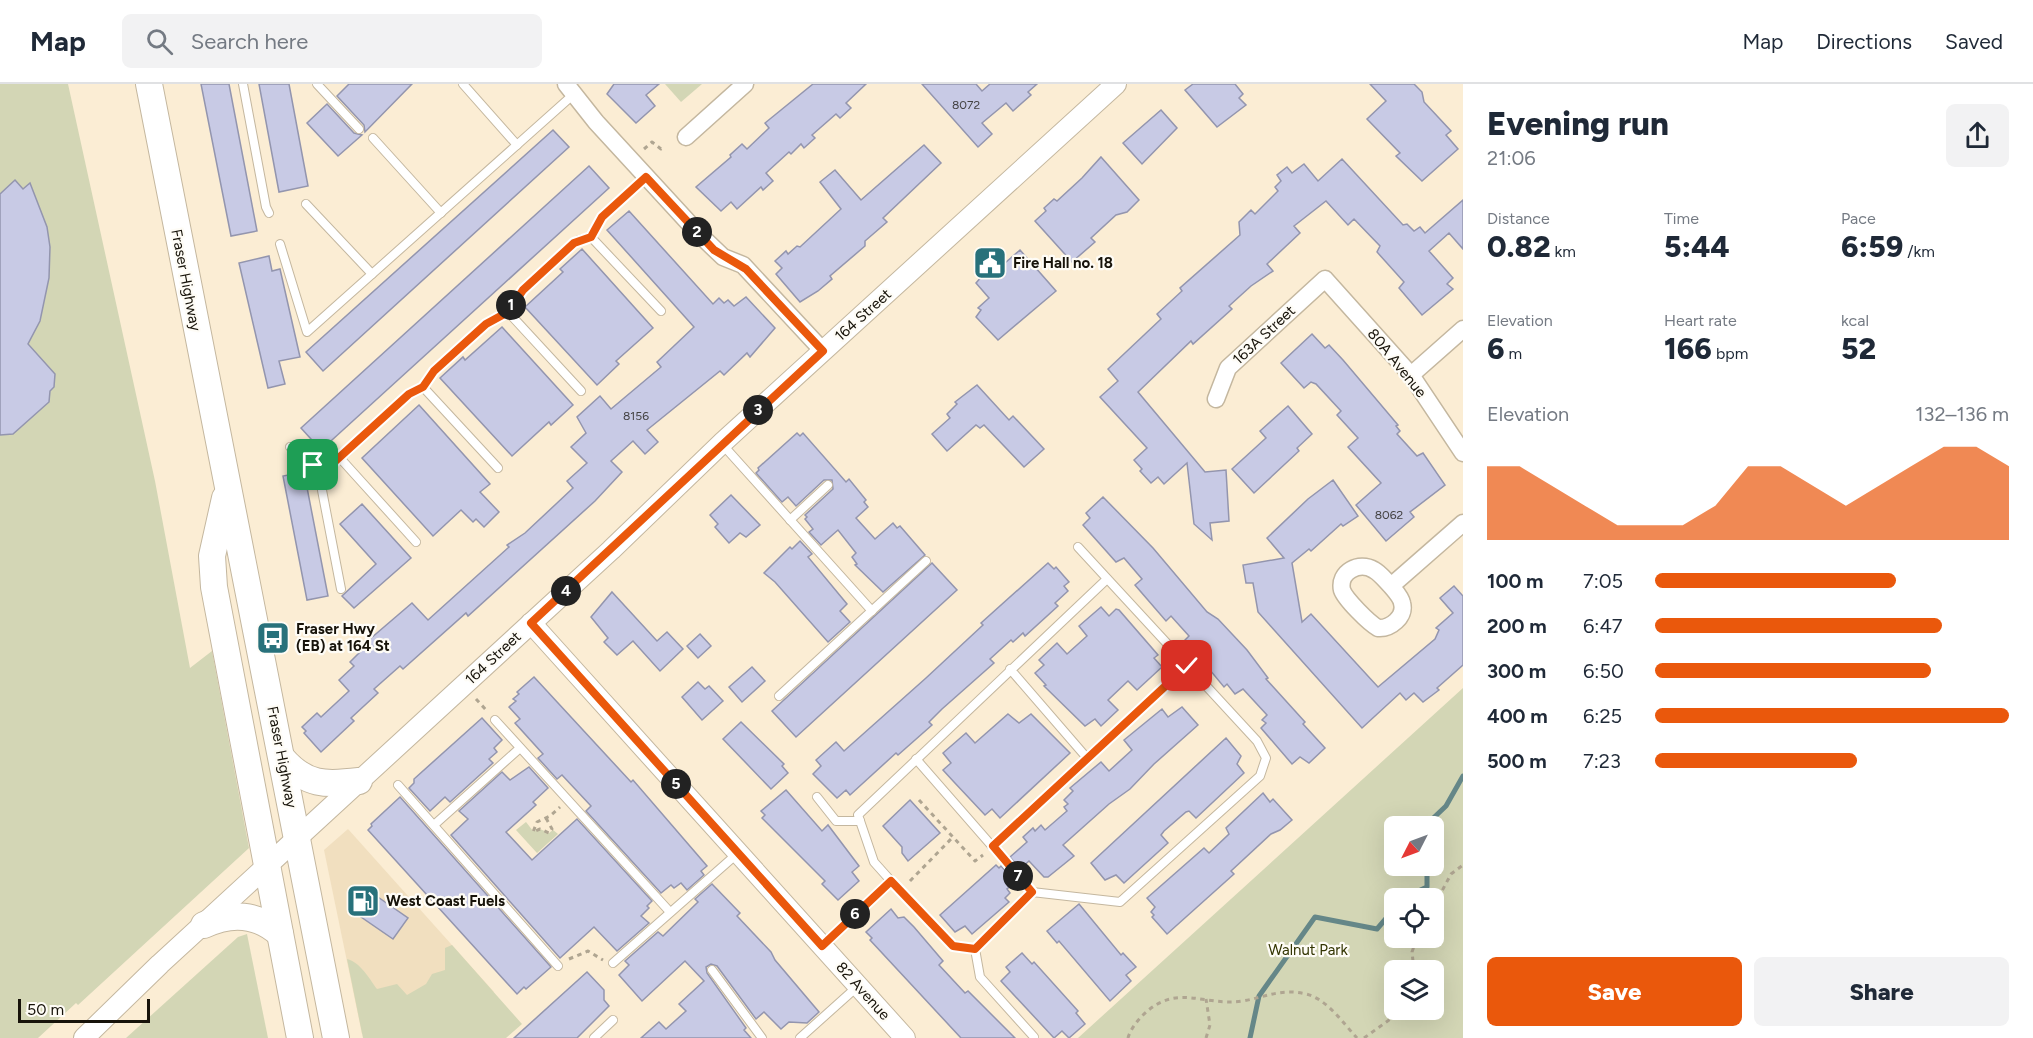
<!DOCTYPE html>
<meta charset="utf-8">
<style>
:root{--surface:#fff;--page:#f2f2f3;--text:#1f2937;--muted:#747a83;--line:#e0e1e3;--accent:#ea580c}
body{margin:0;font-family:Figtree,sans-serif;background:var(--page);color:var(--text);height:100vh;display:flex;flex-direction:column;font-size:22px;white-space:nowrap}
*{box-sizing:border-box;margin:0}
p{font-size:20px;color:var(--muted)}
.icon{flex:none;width:33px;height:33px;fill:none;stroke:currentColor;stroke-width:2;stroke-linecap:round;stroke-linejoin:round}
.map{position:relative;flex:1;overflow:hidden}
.details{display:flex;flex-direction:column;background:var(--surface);width:570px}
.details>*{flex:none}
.needle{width:39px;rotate:228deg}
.tools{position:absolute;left:1384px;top:732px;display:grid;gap:12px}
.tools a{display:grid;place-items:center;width:60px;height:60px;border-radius:9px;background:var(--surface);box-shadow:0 6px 24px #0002;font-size:30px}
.scale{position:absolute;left:18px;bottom:15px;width:132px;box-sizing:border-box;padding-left:6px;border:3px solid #17130a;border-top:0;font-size:16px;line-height:21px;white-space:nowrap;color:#17130a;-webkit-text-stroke:4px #fefcf6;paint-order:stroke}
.pin{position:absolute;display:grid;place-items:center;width:51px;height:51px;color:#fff;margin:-26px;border-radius:12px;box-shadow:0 3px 9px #0006}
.km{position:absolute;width:30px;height:30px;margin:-15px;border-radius:50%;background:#222;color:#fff;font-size:16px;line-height:30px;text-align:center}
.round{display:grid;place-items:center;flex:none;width:63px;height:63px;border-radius:9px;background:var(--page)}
.overview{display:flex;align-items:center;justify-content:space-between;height:102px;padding:0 24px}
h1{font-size:33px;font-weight:800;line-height:45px}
.figures{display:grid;grid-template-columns:repeat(3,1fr);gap:9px;height:102px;padding:6px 24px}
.figures div{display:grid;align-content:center}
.figures b{font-size:30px;font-weight:800}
.figures small{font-size:16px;font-weight:400}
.figures p{font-size:16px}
.chart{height:168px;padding:12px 24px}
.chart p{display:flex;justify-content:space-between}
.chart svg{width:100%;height:108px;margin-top:6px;fill:var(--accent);opacity:.7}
.cta{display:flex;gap:12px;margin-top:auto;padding:12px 24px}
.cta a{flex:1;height:69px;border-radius:9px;background:var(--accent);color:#fff;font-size:24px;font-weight:800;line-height:69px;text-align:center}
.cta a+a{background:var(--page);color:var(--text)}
ul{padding:0 24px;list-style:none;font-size:20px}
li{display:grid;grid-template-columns:96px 72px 1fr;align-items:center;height:45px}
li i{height:15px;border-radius:8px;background:var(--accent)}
header{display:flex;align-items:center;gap:36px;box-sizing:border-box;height:84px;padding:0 30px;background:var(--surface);border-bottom:2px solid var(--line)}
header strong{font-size:28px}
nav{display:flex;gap:33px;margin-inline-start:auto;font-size:21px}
.search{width:420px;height:54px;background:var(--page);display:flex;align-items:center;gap:15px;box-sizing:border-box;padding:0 21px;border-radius:9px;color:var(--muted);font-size:22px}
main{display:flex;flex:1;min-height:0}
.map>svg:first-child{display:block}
</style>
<header>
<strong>Map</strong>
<div class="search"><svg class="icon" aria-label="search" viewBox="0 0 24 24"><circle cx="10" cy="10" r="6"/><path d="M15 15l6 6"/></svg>Search here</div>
<nav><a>Map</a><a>Directions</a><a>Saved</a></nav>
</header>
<main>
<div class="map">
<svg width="1463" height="954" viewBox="0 0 1463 954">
<rect width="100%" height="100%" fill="#fbedd4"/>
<!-- built -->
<path fill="#f1dfbf" d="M348 745 494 908 362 950 324 766Z"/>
<!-- green -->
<g fill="#d3d6b5" fill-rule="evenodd">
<path d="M0 0H68L155 397 190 584 212 567 249 764 78 921 76 919 38 954H0Z"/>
<path d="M665 0H702L681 18Z"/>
<path d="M1463 604V954H1078ZM1395 742H1434V782H1395ZM1395 814H1434V854H1395ZM1395 886H1434V926H1395Z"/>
<path d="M526 738 533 747 540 745 549 749 553 746 558 750 537 769 516 746Z"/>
<path d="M247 850 268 954H126L238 853Z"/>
<path d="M452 861 522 940 506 954H363L347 875C360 878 369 894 377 905L397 900 407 911 426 900 432 890 445 886V864Z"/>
</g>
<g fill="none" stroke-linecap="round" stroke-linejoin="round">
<!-- stream -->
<g stroke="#658788" stroke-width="5">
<path d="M1425 742 1446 722 1463 692"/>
<path d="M1403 814 1427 803V782"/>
<path d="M1250 954 1259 912 1315 833 1377 845 1395 824"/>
</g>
</g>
<!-- building -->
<g fill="#c8cae5" stroke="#9395ae" stroke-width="1.5">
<path d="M201 0H229L257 147 231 152Z"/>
<path d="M259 0H289L308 102 279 108Z"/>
<path d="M349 0H412L365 48 364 41 337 12Z"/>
<path d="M614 0H659L646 11 655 22 636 39 607 10Z"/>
<path d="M813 0H866L846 19 851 24 840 34 836 30 812 51 815 54 804 64 801 60 791 70 789 68 766 89 773 97 763 106 761 103 737 125 731 118 721 127 696 103 731 73 730 71 742 60 747 65 769 44 765 39Z"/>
<path d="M922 0H976L982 7 990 0H1037L1028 8 1031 11 1013 27 1006 19 982 39 992 50 978 63Z"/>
<path d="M1193 0H1235L1243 10 1239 14 1246 21 1217 43 1185 6Z"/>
<path d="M1370 0H1414L1422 8 1424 18 1451 47 1446 51 1458 65 1422 97 1396 72 1400 69 1367 35 1386 17Z"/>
<path d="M327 20 354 49 362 51 338 72 307 39Z"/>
<path d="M1161 26 1177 44 1142 80 1123 59Z"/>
<path d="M553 46 569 63 323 287 306 268Z"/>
<path d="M924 61 941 79 883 134 887 138 865 157V162L830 192 832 195 818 207 800 218 776 190 782 184 775 177 786 167 788 170 797 162 800 163 841 125 820 98 835 86 861 116Z"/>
<path d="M1101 73 1139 116 1127 128 1116 131 1091 154 1095 158 1072 178 1035 137 1046 127 1044 124 1054 115 1057 117 1082 94Z"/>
<path d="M1342 75 1403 141 1407 140 1414 147 1420 143 1425 149 1463 116V165L1449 149 1429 167 1453 194 1447 200 1453 205 1422 231 1399 204 1404 198 1377 168 1380 162 1354 135 1348 141 1326 117 1294 142 1300 149 1267 180 1273 187 1251 202 1229 222 1232 225 1193 260 1191 257 1138 308 1205 388 1226 386 1229 437 1210 439 1212 456 1194 440 1187 379 1164 400 1158 393 1151 399 1140 387 1142 385 1134 376 1147 364 1100 313 1118 297 1108 285 1161 235 1157 230 1182 207 1180 204 1240 151 1239 138 1251 126 1255 130 1278 107 1275 103 1281 97 1277 91 1287 83 1292 89 1304 80 1318 97Z"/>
<path d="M589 82 609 104 321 366 301 344Z"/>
<path d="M15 96 23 105 30 99 47 143 50 163 49 194 40 237 28 260 55 290 54 303 50 307 49 318 13 350 0 351V110Z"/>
<path d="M629 127 713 220 719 214 724 219 728 216 734 222 746 213 775 244 750 273 747 269 724 291 720 287 647 346 658 358 645 370 633 357 611 377 622 388 595 417 468 532 466 529 403 585 400 582 374 605 378 609 351 634 354 637 321 668 304 649 306 647 302 643 317 629 321 633 349 607 339 596 354 582 350 578 365 563 363 561 412 519 428 536 509 463 507 461 525 449 556 420 573 404 567 397 587 379 571 363 586 349 577 333 600 312 611 325 661 283 657 278 694 243 607 146Z"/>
<path d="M582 165 653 244 616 277 619 280 597 301 525 223 563 188 560 185Z"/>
<path d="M1020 166 1056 207 998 256 976 233 981 226 978 224 989 214 976 199 990 183 995 182 998 185Z"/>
<path d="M269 172 272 187 280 185 300 273 279 277 285 300 268 304 239 179Z"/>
<path d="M502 243 573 321 551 341 549 338 512 372 440 294 463 273 465 276Z"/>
<path d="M1312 250 1325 264 1329 261 1343 276 1398 341 1396 342 1400 347 1397 350 1417 372 1423 369 1445 401 1410 428 1414 433 1386 457 1356 421 1381 399 1348 363 1358 354 1337 331 1341 327 1316 300 1311 298 1304 304 1281 279Z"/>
<path d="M977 301 1009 336 1013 332 1044 365 1024 383 984 341 980 344 976 341 947 367 932 350 950 334 947 330 957 320 955 318Z"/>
<path d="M419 321 490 400 480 408 499 428 484 443 476 435 473 438 461 426 433 452 362 374Z"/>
<path d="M1288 322 1312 350 1297 364 1299 367 1254 409 1232 385 1266 354 1260 347Z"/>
<path d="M797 349 800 352 803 349 846 398 849 395 866 416 864 418 868 423 856 434 875 455 893 439 897 444 900 442 925 471 883 508 855 481 857 480 852 473 856 469 838 446 821 461 809 448 813 445 805 435 807 433 805 431 833 405 832 396H824L796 422 788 413 782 418 756 389 759 386 758 384Z"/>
<path d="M304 388 328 512 307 516 283 392Z"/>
<path d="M1333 396 1358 432 1343 442 1341 440 1311 467 1309 465 1292 479 1302 538 1311 530 1378 603 1435 555 1439 546 1436 544 1453 529 1440 514 1454 502 1463 512V581L1437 604 1439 606 1423 618 1414 609 1406 616 1400 609 1362 644 1258 528 1253 499H1246L1243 481 1284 474 1267 454 1308 415Z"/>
<path d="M731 411 760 441 746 453 740 449 729 459 715 443 718 440 710 431Z"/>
<path d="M1103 413 1153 464 1207 528 1218 535 1247 566 1268 594 1266 595 1305 638 1303 640 1325 664 1309 679 1300 673 1292 680 1261 644 1266 639 1262 636 1267 631 1243 605 1235 610 1227 600 1224 603 1185 556 1189 552 1171 532 1166 537 1135 501 1142 495 1124 474 1116 478 1083 441 1090 434 1086 429Z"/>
<path d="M362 420 411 474 354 524 342 512 376 480 340 440Z"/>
<path d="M800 457 812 470 808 473 847 520 840 527 850 538 828 558 775 498 764 489 790 463 792 465Z"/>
<path d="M932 479 957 506 796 653 772 627Z"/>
<path d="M1048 479 1054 485 1056 483 1069 498 1064 502 1068 507 1055 519 1058 522 1025 552 1023 549 1013 558 1011 556 990 575 994 579 942 625 929 638 932 641 898 671 896 669 850 711 846 706 837 714 813 690 821 682 816 676 836 658 844 667 926 594 983 541 981 539Z"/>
<path d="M612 508 657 557 667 548 683 565 660 587 633 557 617 571 604 558 608 554 591 533Z"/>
<path d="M1101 523 1109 532 1116 525 1119 526 1158 571 1154 574 1162 583 1137 606 1128 597 1108 616 1118 626 1101 642 1095 635 1085 642 1044 602 1046 601 1035 589 1044 581 1039 576 1057 559 1067 570 1087 552 1079 542Z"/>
<path d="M700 550 711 562 698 574 687 562Z"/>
<path d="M752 583 765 597 742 618 729 603Z"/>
<path d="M534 593 631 698 633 696 707 782 701 787 704 791 687 806 681 799 674 804 671 801 661 809 586 727 591 722 562 691 557 695 538 674 543 670 515 639 520 635 509 623 516 617 513 615 519 610 517 608Z"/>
<path d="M698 598 705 605 709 602 723 617 702 636 682 613Z"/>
<path d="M1182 623 1198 641 1154 680 1130 705 1109 720 1063 761 1074 772 1048 793H1044L1029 777 1020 785 1010 773 1027 758 1023 753 1033 744 1035 747 1041 741 1045 746 1067 727 1064 723 1068 720 1064 716 1073 707 1070 704 1101 678 1109 687 1132 666 1124 656 1162 625 1168 633Z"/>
<path d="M1008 630 1019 639 1031 630 1070 669 1000 734 992 725 985 731 954 698 943 686 951 679 943 669 966 649 975 659Z"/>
<path d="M482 634 502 656 494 664 497 668 489 675 493 679 450 718 445 713 430 727 409 704 414 699V695Z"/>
<path d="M741 638 784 680 782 682 788 689 771 705 723 655Z"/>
<path d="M1226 654 1241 672 1237 680 1244 689 1196 734 1189 727 1186 728 1164 747 1161 751 1168 759 1124 799 1116 791 1105 796 1091 779Z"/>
<path d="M529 683 548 704 533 718 536 721 506 748 532 776 577 735 652 817 647 822 649 824 641 832 649 839 617 867 594 843 560 874 451 751 468 735 459 727 502 688 510 696Z"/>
<path d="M786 706 822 747 828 741 859 782 852 788 859 797 838 816 822 800 825 797 762 734 765 731 761 727Z"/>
<path d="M1263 709 1270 718 1273 715 1292 736 1280 746 1271 750 1231 787 1234 790 1167 850 1152 833 1154 831 1151 828 1155 823 1147 814 1204 764 1209 769 1229 750 1226 744Z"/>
<path d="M400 713 551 883 526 905 524 903 517 910 368 746 372 742 371 740Z"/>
<path d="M910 716 940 749 908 777 902 769V763L883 742Z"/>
<path d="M996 781 999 784 1001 782 1011 793 1012 801 1007 805 1010 809 1005 814 1009 818 972 850 965 842 955 848 940 831Z"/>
<path d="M712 800 740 829 737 832 771 868 775 876 819 928 807 939 789 938 781 945 764 928 756 935 717 882 711 880 706 883 707 889 746 944 744 946 751 954H641L659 938 666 945 686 927 679 920 704 897 685 877 642 917 619 891 629 881 625 877 658 848 663 852 698 818 695 815Z"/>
<path d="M362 802 408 834 393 855 348 824Z"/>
<path d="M1079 820 1121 871 1123 869 1136 883 1126 891 1131 897 1110 917 1059 857 1057 859 1047 847Z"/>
<path d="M891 825 898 834 904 833 914 843 943 877 939 881 965 909 968 907 1015 954H961L870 856 872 854 866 848Z"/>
<path d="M1022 869 1032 880 1034 878 1078 927 1076 929 1085 940 1069 954 1062 947 1054 954 1001 897 1010 888 1006 883Z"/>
<path d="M587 888 604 906V916L609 922 577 954H514Z"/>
</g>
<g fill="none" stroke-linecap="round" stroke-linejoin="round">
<defs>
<g id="service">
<path d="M243 0 266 123 269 129"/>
<path d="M317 0 359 45"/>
<path d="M463 0 517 61"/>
<path d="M373 54 441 129"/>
<path d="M306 120 372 190"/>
<path d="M591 153 661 227"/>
<path d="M280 160 307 248 574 10"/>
<path d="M508 228 581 307"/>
<path d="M423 303 498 384"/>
<path d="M722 360 872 527"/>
<path d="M290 363 321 385 340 374 409 310 423 303 434 287 486 240 508 228 523 206 570 163 579 156 591 153 602 133 646 93"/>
<path d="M340 374 416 458"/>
<path d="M321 385V401L341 505"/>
<path d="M790 436 828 401"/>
<path d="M779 612 926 477"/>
<path d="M495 636 670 828"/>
<path d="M1087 674 1187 582"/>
<path d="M916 675 1032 808"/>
<path d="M398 701 558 882"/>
<path d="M817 713 836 737H860"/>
<path d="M434 741 520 664"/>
<path d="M993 762 1087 674 1010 585"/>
<path d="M891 797 874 778 858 731 1107 495"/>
<path d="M822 862 891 797 953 862 975 865 1032 808 1120 818 1260 692 1266 674 1257 657 1078 463"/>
<path d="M975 865 980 893 1034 953"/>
<path d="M613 879 738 769"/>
<path d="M712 886 762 954"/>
<path d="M594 954 613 936"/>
<path d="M800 954 858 902"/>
</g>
<g id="minor">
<path d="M566 0 596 38 699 150 723 173 743 181 823 267"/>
<path d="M686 53 745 0"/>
<path d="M1411 291 1463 245"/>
<path d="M1216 315 1228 284 1325 195 1411 291 1463 369"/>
<path d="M1391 502C1395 507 1401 513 1402 519 1406 533 1390 545 1378 544 1369 539 1345 515 1342 506 1338 488 1359 477 1374 486 1380 489 1386 497 1391 502L1463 439"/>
</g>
<g id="tertiary">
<path d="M531 539 905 954"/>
<path d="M84 954 160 880 611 466 722 359 1116 0"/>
</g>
<g id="primary">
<path d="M149 0 336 954"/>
<path d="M225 414 212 472 214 503 300 954"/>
<path d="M282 674C306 702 326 701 359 697"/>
<path d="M204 841C231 828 257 829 280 850"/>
</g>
</defs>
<!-- service casing -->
<use href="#service" stroke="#c4b79f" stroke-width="10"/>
<!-- minor casing -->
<use href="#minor" stroke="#c4b79f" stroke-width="19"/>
<!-- tertiary casing -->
<use href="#tertiary" stroke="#c4b79f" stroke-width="22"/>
<!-- primary casing -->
<use href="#primary" stroke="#c4b79f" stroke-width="28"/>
<!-- path -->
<g stroke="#afa591" stroke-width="3" stroke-dasharray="4.5 4.5" stroke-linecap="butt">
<path d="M644 65 652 58 661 65 664 63"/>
<path d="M476 615 488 628"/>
<path d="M919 716 975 777 983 771"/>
<path d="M546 734 552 745 549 749 540 745 533 748 537 738 550 732 560 723"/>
<path d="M910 797 953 753"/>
<path d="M1434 822 1451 790 1463 781"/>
<path d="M569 875 588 867 603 876"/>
<path d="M1414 886 1412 868 1417 854"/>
<path d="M1128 954C1130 946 1137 937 1143 931 1177 898 1204 923 1243 917 1266 913 1281 904 1306 910 1327 915 1343 939 1357 954"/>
<path d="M1206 954 1210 941 1206 915"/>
<path d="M1364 954 1403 926"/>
</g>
<!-- service -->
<use href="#service" stroke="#fff" stroke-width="8"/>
<!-- minor -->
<use href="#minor" stroke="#fff" stroke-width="16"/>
<!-- tertiary -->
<use href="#tertiary" stroke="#fff" stroke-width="20"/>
<!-- primary -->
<use href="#primary" stroke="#fff" stroke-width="26"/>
</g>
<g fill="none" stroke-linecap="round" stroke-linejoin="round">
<defs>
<path id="route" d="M313 381 321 385 331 381 409 310 423 303 434 287 486 240 508 228 523 206 574 159 591 153 602 133 646 93 714 166 746 185 823 267 531 539 822 862 891 797 953 862 975 865 1032 808 993 762 1187 582"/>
</defs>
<!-- route casing -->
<use href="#route" stroke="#fff" stroke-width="12"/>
<!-- route -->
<use href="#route" stroke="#ea580c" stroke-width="8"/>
</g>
<!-- icons -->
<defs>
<symbol id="civic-square" viewBox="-11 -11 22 22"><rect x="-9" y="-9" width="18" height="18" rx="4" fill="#28717b" stroke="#fefcf6"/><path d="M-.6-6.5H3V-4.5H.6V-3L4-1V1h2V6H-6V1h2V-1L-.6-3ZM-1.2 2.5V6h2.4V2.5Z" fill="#fff"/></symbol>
<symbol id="bus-square" viewBox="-11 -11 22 22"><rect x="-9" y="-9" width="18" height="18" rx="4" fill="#28717b" stroke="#fefcf6"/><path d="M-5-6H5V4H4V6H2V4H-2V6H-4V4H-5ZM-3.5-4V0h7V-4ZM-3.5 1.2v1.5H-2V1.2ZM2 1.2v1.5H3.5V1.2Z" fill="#fff"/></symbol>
<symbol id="fuel-square" viewBox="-11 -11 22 22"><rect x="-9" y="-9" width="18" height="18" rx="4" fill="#28717b" stroke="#fefcf6"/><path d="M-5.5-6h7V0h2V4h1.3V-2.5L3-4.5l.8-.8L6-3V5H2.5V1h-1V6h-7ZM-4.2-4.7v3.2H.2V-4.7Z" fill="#fff"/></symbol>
</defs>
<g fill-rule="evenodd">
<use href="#civic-square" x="971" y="160" width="38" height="38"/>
<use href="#bus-square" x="254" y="535" width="38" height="38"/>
<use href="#fuel-square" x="344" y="798" width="38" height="38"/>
</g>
<g text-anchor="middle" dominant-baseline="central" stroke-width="4.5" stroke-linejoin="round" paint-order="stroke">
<!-- number labels -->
<g font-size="12" fill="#434141">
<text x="966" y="21">8072</text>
<text x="636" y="332">8156</text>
<text x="1389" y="431">8062</text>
</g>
<!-- poi labels -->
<g font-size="15" font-weight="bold" fill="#17130a" stroke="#fefcf6" text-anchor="start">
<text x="1013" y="179">Fire Hall no. 18</text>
<text x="296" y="545">Fraser Hwy<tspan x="296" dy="17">(EB) at 164 St</tspan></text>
<text x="386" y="817">West Coast Fuels</text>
</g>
<!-- street labels -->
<g font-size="15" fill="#17130a" stroke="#fefcf6">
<text transform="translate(186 196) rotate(79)">Fraser Highway</text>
<text transform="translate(863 231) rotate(-42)">164 Street</text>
<text transform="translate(1264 251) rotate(-43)">163A Street</text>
<text transform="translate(1397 279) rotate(51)">80A Avenue</text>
<text transform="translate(493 574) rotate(-43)">164 Street</text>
<text transform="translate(282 673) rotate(79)">Fraser Highway</text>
<text transform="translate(863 907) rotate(48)">82 Avenue</text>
</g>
<!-- park labels -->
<g font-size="15" fill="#333502" stroke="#fefcf6">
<text x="1308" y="866">Walnut Park</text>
</g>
</g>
</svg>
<div class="tools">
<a><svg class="needle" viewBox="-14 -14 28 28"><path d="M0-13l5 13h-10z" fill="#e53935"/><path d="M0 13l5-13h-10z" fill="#747a83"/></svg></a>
<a><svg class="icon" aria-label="locate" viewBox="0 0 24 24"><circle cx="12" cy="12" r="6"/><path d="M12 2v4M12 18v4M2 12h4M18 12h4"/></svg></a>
<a><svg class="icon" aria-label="layers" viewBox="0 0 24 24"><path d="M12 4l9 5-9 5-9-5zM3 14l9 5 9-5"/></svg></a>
</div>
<div class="scale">50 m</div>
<div class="pin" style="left:313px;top:381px;background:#1e9e55"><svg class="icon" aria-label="arrive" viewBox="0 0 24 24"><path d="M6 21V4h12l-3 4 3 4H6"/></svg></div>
<div class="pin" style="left:1187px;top:582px;background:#d93025"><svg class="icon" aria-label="check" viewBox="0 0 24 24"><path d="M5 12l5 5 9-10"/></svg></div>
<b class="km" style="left:511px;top:221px">1</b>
<b class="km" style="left:697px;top:148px">2</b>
<b class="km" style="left:758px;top:326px">3</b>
<b class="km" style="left:566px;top:507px">4</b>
<b class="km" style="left:676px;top:700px">5</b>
<b class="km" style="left:855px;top:830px">6</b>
<b class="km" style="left:1018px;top:792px">7</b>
</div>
<section class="details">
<div class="overview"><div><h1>Evening run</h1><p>21:06</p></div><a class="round"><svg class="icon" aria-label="share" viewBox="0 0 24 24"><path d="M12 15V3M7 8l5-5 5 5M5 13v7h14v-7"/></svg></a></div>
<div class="figures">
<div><p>Distance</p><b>0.82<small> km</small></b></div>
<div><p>Time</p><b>5:44</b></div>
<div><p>Pace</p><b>6:59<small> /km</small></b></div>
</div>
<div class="figures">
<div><p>Elevation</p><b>6<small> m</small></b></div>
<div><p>Heart rate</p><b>166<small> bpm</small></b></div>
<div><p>kcal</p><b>52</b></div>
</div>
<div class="chart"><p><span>Elevation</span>132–136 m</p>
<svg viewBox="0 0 160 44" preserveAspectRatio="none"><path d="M0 44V14L10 14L20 22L30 30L40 38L50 38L60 38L70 30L80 14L90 14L100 22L110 30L120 22L130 14L140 6L150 6L160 14V44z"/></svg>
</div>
<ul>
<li><b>100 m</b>7:05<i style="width:68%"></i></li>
<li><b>200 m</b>6:47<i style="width:81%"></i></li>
<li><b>300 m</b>6:50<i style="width:78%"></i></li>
<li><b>400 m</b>6:25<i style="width:100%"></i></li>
<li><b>500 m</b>7:23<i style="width:57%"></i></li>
</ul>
<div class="cta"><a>Save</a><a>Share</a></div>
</section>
</main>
